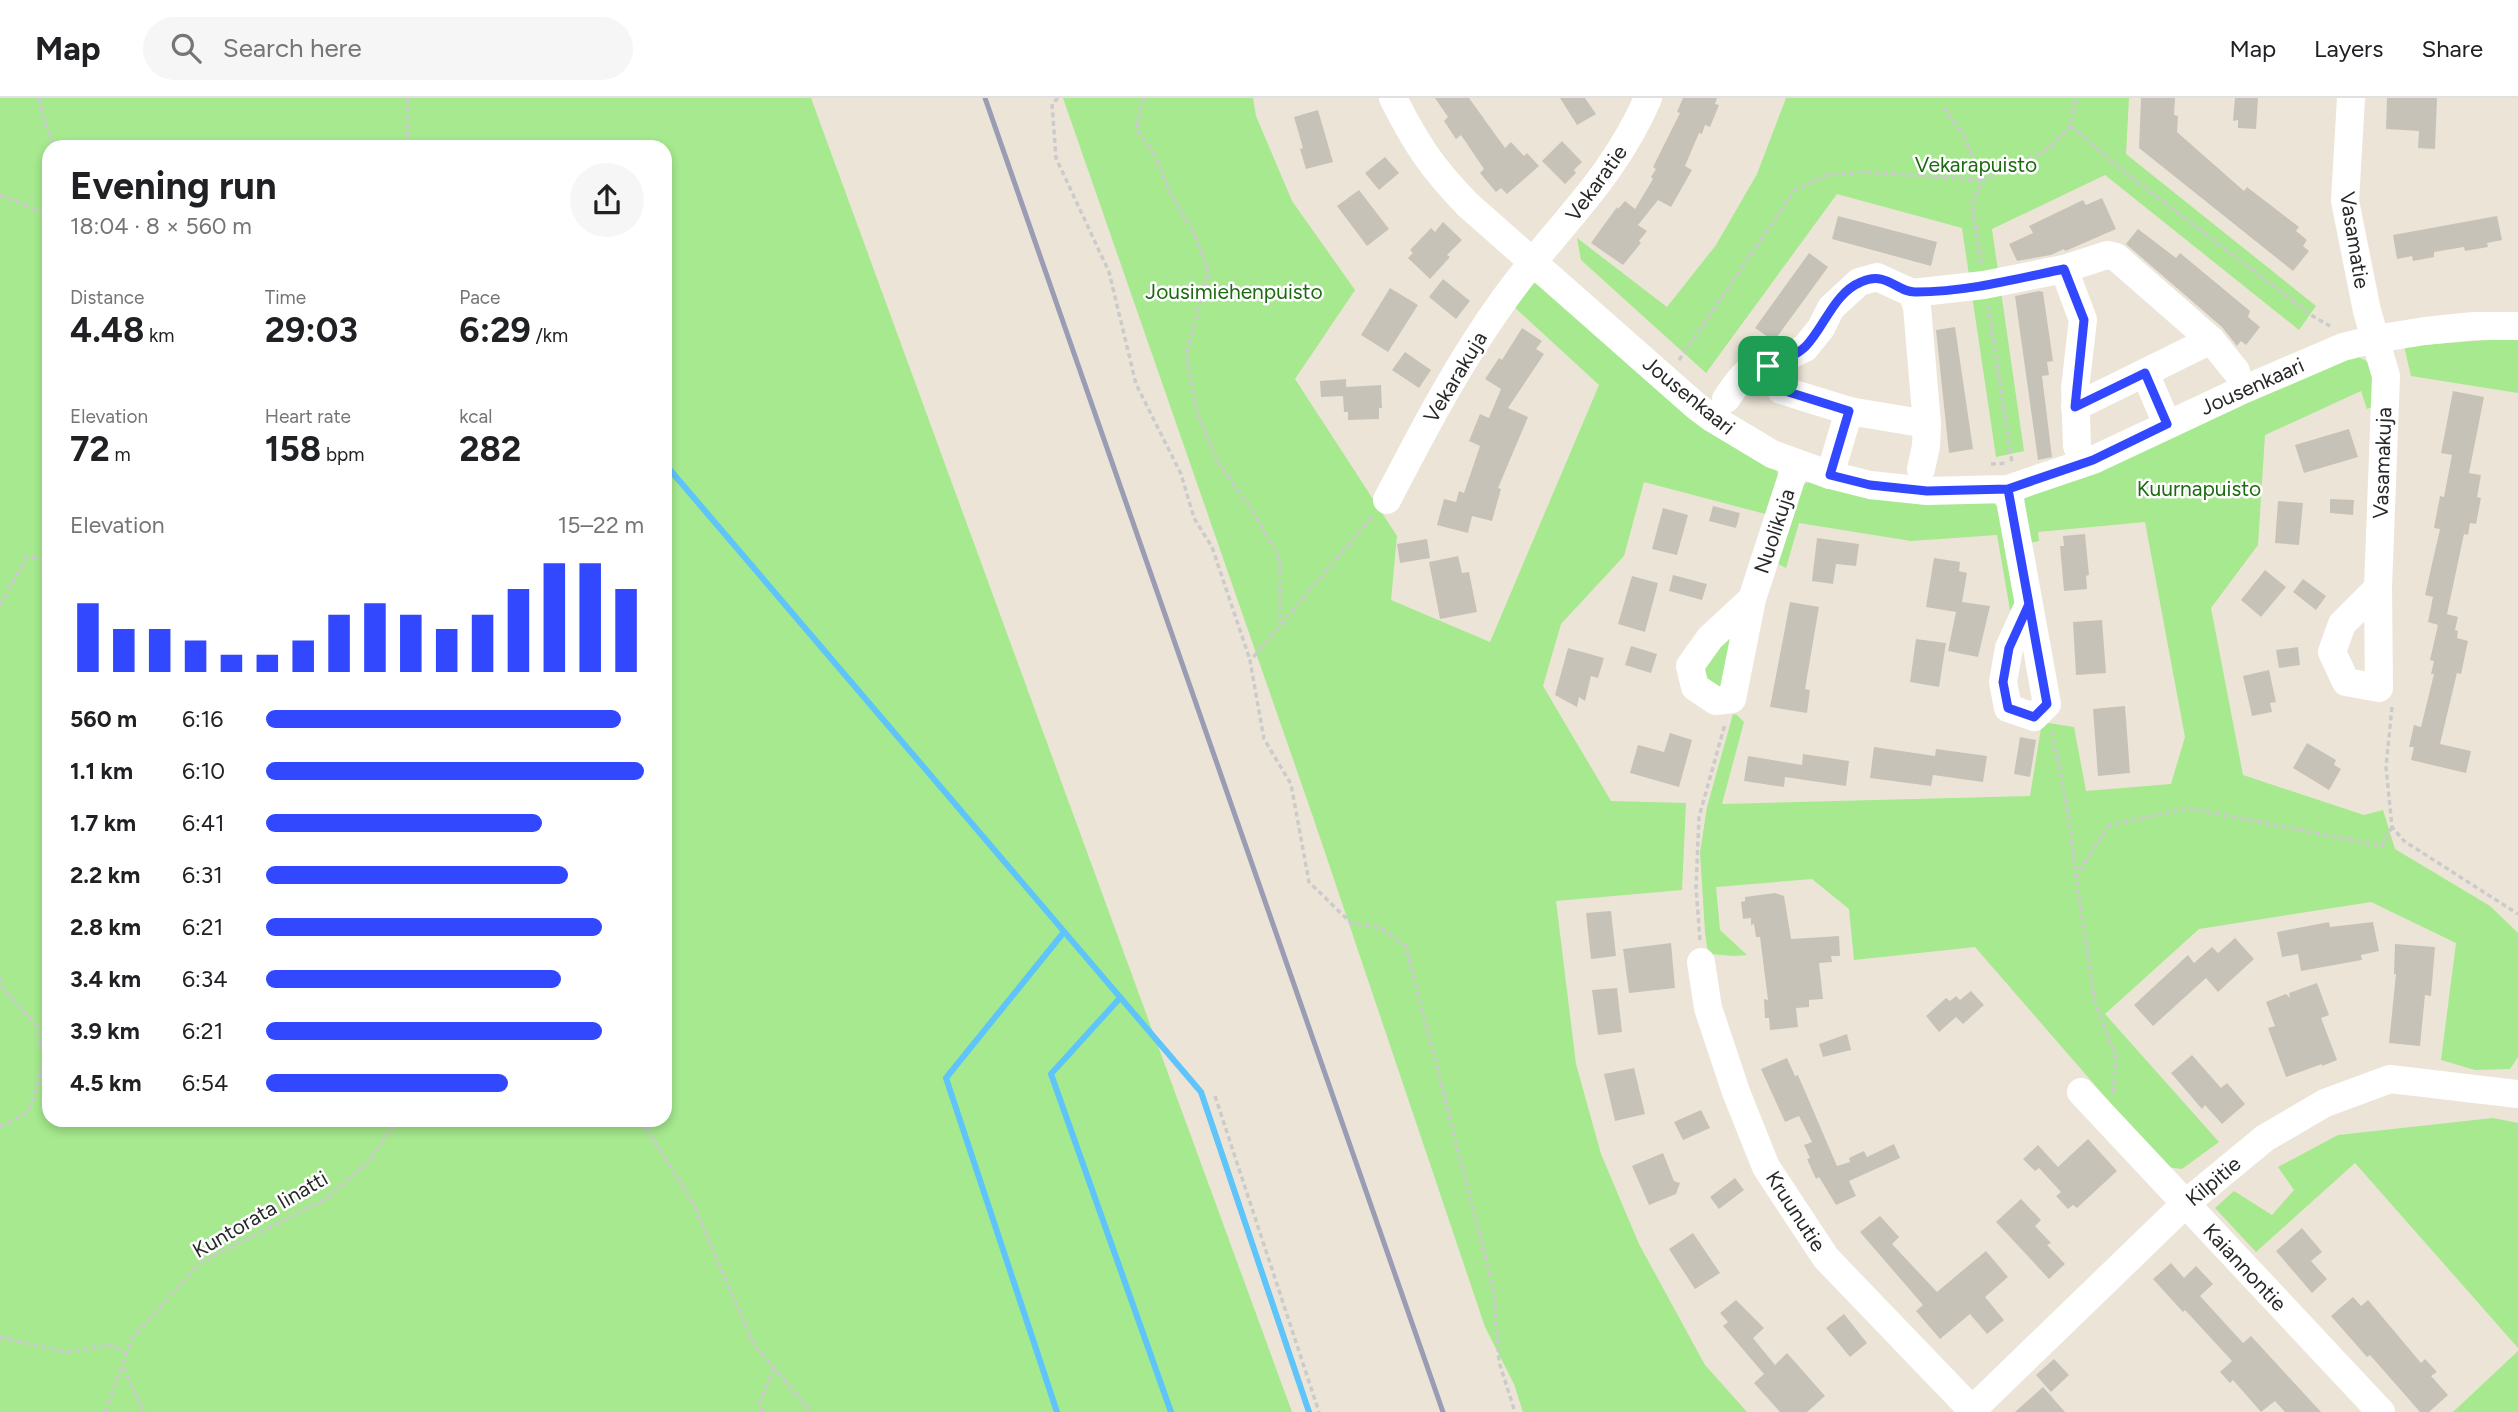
<!DOCTYPE html>
<meta charset="utf-8">
<style>
:root{--surface:#fff;--page:#f6f6f6;--text:#202124;--muted:#757577;--line:#e0e0e0;--accent:#3248ff}
body{margin:0;font-family:Figtree,sans-serif;background:var(--page);color:var(--text);height:100vh;display:flex;flex-direction:column;font-size:26px;white-space:nowrap}
*{box-sizing:border-box;margin:0}
p{font-size:23px;color:var(--muted)}
.icon{flex:none;width:38px;height:38px;fill:none;stroke:currentColor;stroke-width:2;stroke-linecap:round;stroke-linejoin:round}
.map{position:relative;flex:1;overflow:hidden}
.drawer{position:absolute;left:42px;top:42px;width:630px;height:987px;display:flex;flex-direction:column;background:var(--surface);border-radius:21px;box-shadow:0 4px 10px #0003}
.drawer>*{flex:none}
.pin{position:absolute;display:grid;place-items:center;width:60px;height:60px;color:#fff;margin:-30px;border-radius:14px;box-shadow:0 4px 10px #0006}
.round{display:grid;place-items:center;flex:none;width:74px;height:74px;border-radius:37px;background:var(--page)}
.head{display:flex;align-items:center;justify-content:space-between;height:119px;padding:0 28px}
h1{font-size:38px;font-weight:700;line-height:52px}
.figures{display:grid;grid-template-columns:repeat(3,1fr);gap:10px;height:119px;padding:7px 28px}
.figures div{display:grid;align-content:center}
.figures b{font-size:35px;font-weight:700}
.figures small{font-size:19px;font-weight:400}
.figures p{font-size:19px}
.chart{height:196px;padding:14px 28px}
.chart p{display:flex;justify-content:space-between}
.chart svg{width:100%;height:126px;margin-top:7px;stroke:var(--accent);stroke-width:6}
ul{padding:0 28px;list-style:none;font-size:23px}
li{display:grid;grid-template-columns:112px 84px 1fr;align-items:center;height:52px}
li i{height:18px;border-radius:9px;background:var(--accent)}
header{display:flex;align-items:center;gap:42px;box-sizing:border-box;height:98px;padding:0 35px;background:var(--surface);border-bottom:2px solid var(--line)}
header strong{font-size:33px}
nav{display:flex;gap:38px;margin-inline-start:auto;font-size:24px}
.search{width:490px;height:63px;background:var(--page);display:flex;align-items:center;gap:18px;box-sizing:border-box;padding:0 24px;border-radius:38px;color:var(--muted);font-size:26px}
.map>svg:first-child{display:block}
</style>
<header>
<strong>Map</strong>
<div class="search"><svg class="icon" aria-label="search" viewBox="0 0 24 24"><circle cx="10" cy="10" r="6"/><path d="M15 15l6 6"/></svg>Search here</div>
<nav><a>Map</a><a>Layers</a><a>Share</a></nav>
</header>
<div class="map">
<svg width="2518" height="1314" viewBox="0 0 2518 1314">
<rect width="100%" height="100%" fill="#ece5d7"/>
<!-- green -->
<g fill="#a6e98e" fill-rule="evenodd">
<path d="M0 0H811L1292 1314H0ZM49 49H665V1022H49Z"/>
<path d="M1063 0H1253L1256 18 1292 103 1355 192 1295 281 1397 438 1391 502 1490 544 1599 287 1510 205 1532 185H1537L1776 371C1783 385 1776 402 1773 418L1644 384 1624 458 1561 526 1543 588 1611 703 1686 705 1682 792 1556 803 1576 966 1601 1056 1639 1146 1705 1267 1747 1314H1523L1514 1286 1485 1229 1312 716Z"/>
<path d="M1786 0H2129L2126 56 2316 208 2299 232 2105 77 1992 131 2024 353 1996 359 1962 130 1837 96 1706 275 1581 162 1577 140 1667 209 1716 147 1757 76Z"/>
<path d="M2518 240V295L2411 278 2404 248Z"/>
<path d="M2355 257 2370 265 2381 305 2367 311 2361 293 2265 337 2258 447 2211 510 2243 677 2364 717 2383 712 2395 751 2490 808 2518 835V959L2510 971 2475 972 2441 962 2456 845 2371 804 2199 831 2105 916 2219 1044 2182 1071 2166 1069 1975 849 1854 862 1849 811 1812 781 1716 789 1720 832 1747 857 1733 858 1711 856 1707 849 1705 834 1700 755 1707 709 1733 616 1737 617 1744 624 1722 706 2030 698 2042 624 2074 629 2086 693 2171 686 2185 639 2145 424 2038 434 2039 443 2029 445 2024 402 2026 398Z"/>
<path d="M1809 384 1992 404 2000 410 2020 490 2013 513 2010 512 1997 437 1911 443 1799 425 1786 470 1775 464 1804 386Z"/>
<path d="M1742 518 1727 585 1717 594 1699 587 1704 557Z"/>
<path d="M2493 1020 2518 1025V1250L2355 1065 2256 1154 2215 1110 2234 1093 2272 1117 2294 1092 2278 1069 2338 1037Z"/>
<path d="M2518 1253V1314H2453Z"/>
</g>
<g fill="none" stroke-linecap="round" stroke-linejoin="round">
<!-- stream -->
<g stroke="#5fc4f9" stroke-width="6">
<path d="M665 366 1201 994 1309 1314"/>
<path d="M1120 900 1051 976 1171 1314"/>
<path d="M1057 1314 946 980 1064 834"/>
</g>
</g>
<!-- building -->
<g fill="#c7c2b8">
<path d="M1435 0H1469L1505 50 1511 44 1524 58 1527 55 1539 68 1507 96 1501 90 1496 94 1480 75 1484 71 1461 37 1456 41 1444 23 1448 19Z"/>
<path d="M1560 0H1585L1596 16 1577 27Z"/>
<path d="M1683 0H1717L1715 6 1719 7 1710 29 1705 27 1702 36 1699 35 1685 68 1692 72 1671 109 1658 102 1638 127 1647 133 1639 143 1641 145 1623 167 1591 145 1617 109 1618 111 1625 103 1635 111 1653 81 1651 79 1656 71 1653 69 1680 15 1677 14Z"/>
<path d="M2141 0H2175L2174 17 2178 18 2177 34 2244 93 2247 89 2299 129 2296 133 2307 142 2303 148 2309 153 2293 173 2139 50Z"/>
<path d="M2235 0H2258L2256 31 2238 30V22L2233 23Z"/>
<path d="M2387 0H2437L2435 51 2418 50 2419 33 2386 31Z"/>
<path d="M1318 12 1333 64 1306 71 1300 51 1303 50 1294 19Z"/>
<path d="M1562 43 1582 64 1574 72 1576 75 1565 86 1542 63Z"/>
<path d="M1385 59 1399 75 1379 92 1365 75Z"/>
<path d="M1359 92 1389 131 1367 148 1337 108Z"/>
<path d="M2102 100 2116 131 2070 151 2065 153 2064 151 2051 157 2017 163 2009 146 2033 135 2029 128 2083 102 2086 107Z"/>
<path d="M1838 118 1937 144 1931 168 1832 141Z"/>
<path d="M2497 118 2502 142 2487 145 2488 149 2465 153 2464 149 2434 154V159L2413 163 2412 158 2397 161 2393 137Z"/>
<path d="M1443 124 1462 142 1447 157 1450 159 1430 181 1408 160 1413 155 1410 152 1431 130 1435 134Z"/>
<path d="M2138 131 2176 160 2180 155 2250 213 2248 219 2260 229 2246 247 2241 243 2237 248 2222 229 2126 146Z"/>
<path d="M1809 155 1828 169 1774 243 1755 230Z"/>
<path d="M1443 181 1470 203 1456 221 1429 199Z"/>
<path d="M1390 190 1418 207 1388 254 1361 237Z"/>
<path d="M2039 193 2043 194 2053 263 2047 264 2049 277 2042 278 2052 359 2038 362 2015 198Z"/>
<path d="M1955 229 1973 351 1949 355 1936 232Z"/>
<path d="M1522 230 1542 243 1536 251 1544 256 1508 310 1528 319 1498 390 1501 391 1492 423 1472 418 1468 435 1437 427 1444 401 1456 404 1459 393 1464 395 1480 348 1469 343 1480 316 1489 320 1501 291 1485 281 1499 260 1502 262Z"/>
<path d="M1405 254 1431 272 1419 290 1392 272Z"/>
<path d="M1346 281V289L1381 287 1382 310H1379V321L1348 322V314H1344L1343 298 1321 299 1320 283Z"/>
<path d="M2453 293 2484 299 2469 375 2481 377 2477 399 2481 400 2476 426 2470 425 2468 437 2464 436 2447 516 2458 519 2455 532 2458 533 2457 540 2468 543 2461 576 2457 575 2440 646 2471 653 2466 675 2411 662 2414 649H2409L2414 627 2421 629 2434 576H2431L2434 563 2430 562 2438 527 2428 524 2433 499 2425 497 2440 431 2434 430 2440 398 2444 399 2452 357 2441 355Z"/>
<path d="M2349 331 2358 359 2304 375 2295 347Z"/>
<path d="M2330 401 2354 402 2353 417 2330 415Z"/>
<path d="M2278 403 2303 405 2299 447 2275 445Z"/>
<path d="M1713 408 1740 415 1736 430 1709 423Z"/>
<path d="M1663 410 1688 417 1677 457 1652 451Z"/>
<path d="M2085 436 2089 477 2086 478 2087 491 2064 493 2060 448H2064L2063 438Z"/>
<path d="M1817 440 1859 446 1856 468 1836 466 1833 486 1812 483Z"/>
<path d="M1427 441 1430 460 1400 465 1397 446Z"/>
<path d="M1458 458 1462 475 1469 474 1477 514 1440 521 1429 464Z"/>
<path d="M1934 460 1960 464 1959 473 1967 475 1962 504 1990 508 1978 559 1948 553 1956 514 1926 509Z"/>
<path d="M2265 472 2286 489 2261 519 2241 502Z"/>
<path d="M1673 477 1707 486 1702 502 1669 493Z"/>
<path d="M1632 478 1658 485 1645 534 1618 526Z"/>
<path d="M2303 481 2326 498 2316 512 2293 494Z"/>
<path d="M1790 504 1819 509 1805 591 1810 592 1807 615 1770 609Z"/>
<path d="M2102 522 2106 575 2076 577 2073 524Z"/>
<path d="M1916 541 1946 545 1939 589 1910 584Z"/>
<path d="M1631 548 1657 556 1651 575 1625 567Z"/>
<path d="M2298 549 2300 567 2279 570 2276 552Z"/>
<path d="M1568 550 1604 560 1598 580 1591 578 1585 603 1579 599 1577 609 1555 597Z"/>
<path d="M2269 572 2276 604 2270 605 2272 614 2252 618 2243 578Z"/>
<path d="M2125 608 2130 675 2098 678 2093 611Z"/>
<path d="M1670 635 1692 642 1679 689 1630 675 1638 647 1664 654Z"/>
<path d="M2020 639 2036 642 2030 679 2014 676Z"/>
<path d="M2307 645 2336 662 2334 667 2341 671 2329 692 2293 670Z"/>
<path d="M1874 649 1935 658 1936 651 1987 658 1983 684 1933 677 1931 688 1870 680Z"/>
<path d="M1803 656 1849 663 1846 688 1785 679 1784 689 1744 683 1748 658 1802 667Z"/>
<path d="M1775 795 1784 798 1791 841 1839 838 1840 858H1831L1832 864 1819 865 1823 901 1809 902V909L1796 910 1798 929 1770 932 1769 920H1765L1764 901 1768 902 1760 839H1756L1754 826 1751 827V820L1743 821 1741 804 1745 803V799Z"/>
<path d="M1611 813 1616 858 1591 861 1586 815Z"/>
<path d="M2329 824 2330 829 2373 824 2379 853 2361 857 2362 862 2301 873 2298 856 2282 859 2277 834Z"/>
<path d="M2235 840 2254 861 2218 894 2206 880 2153 928 2134 907 2188 857 2194 865 2212 849 2218 855Z"/>
<path d="M1671 845 1675 890 1629 895 1623 851Z"/>
<path d="M2395 846 2435 849 2431 898 2425 897 2420 948 2389 945 2396 876H2394Z"/>
<path d="M2317 885 2329 917 2321 920 2337 962 2322 968V966L2286 979 2268 930 2275 928 2266 904 2286 896 2290 900 2289 895Z"/>
<path d="M1617 890 1622 934 1598 937 1592 892Z"/>
<path d="M1971 893 1984 907 1963 926 1956 919 1939 934 1926 918 1946 900 1950 903 1956 898 1960 902Z"/>
<path d="M1847 936 1851 952 1823 959 1819 946Z"/>
<path d="M2192 957 2221 990 2227 985 2245 1006 2222 1026 2205 1007 2202 1011 2171 975Z"/>
<path d="M1787 960 1795 978 1798 977 1837 1068 1850 1064 1849 1060 1864 1053 1867 1059 1894 1046 1900 1060 1849 1083 1856 1098 1836 1107 1819 1079 1816 1081 1807 1061 1810 1060 1804 1047 1812 1044 1799 1018 1785 1024 1761 971Z"/>
<path d="M1634 970 1645 1016 1615 1023 1604 976Z"/>
<path d="M1701 1012 1710 1030 1683 1042 1674 1024Z"/>
<path d="M2088 1041 2117 1073 2077 1110 2073 1107 2068 1111 2056 1098 2061 1094 2039 1070 2035 1073 2023 1061 2038 1047 2058 1069Z"/>
<path d="M1663 1055 1674 1083 1680 1085 1676 1096 1649 1107 1632 1068Z"/>
<path d="M1735 1080 1744 1092 1719 1111 1710 1099Z"/>
<path d="M2021 1101 2041 1122 2035 1128 2051 1145 2047 1147 2065 1166 2049 1181 1996 1124Z"/>
<path d="M1880 1118 1899 1139 1892 1146 1937 1194 1986 1153 2008 1179 1985 1199 2004 1222 1987 1236 1970 1216 1940 1241 1916 1213 1923 1207 1860 1134Z"/>
<path d="M2302 1130 2322 1154 2311 1163 2327 1181 2312 1195 2276 1153Z"/>
<path d="M1693 1135 1720 1175 1695 1191 1669 1151Z"/>
<path d="M2171 1165 2184 1180 2196 1168 2213 1186 2200 1198 2243 1245 2251 1238 2321 1314H2285L2275 1303 2261 1314 2233 1282 2230 1285 2220 1274 2232 1263 2185 1212 2183 1214 2153 1181Z"/>
<path d="M2353 1199 2361 1208 2368 1202 2421 1265 2425 1261 2437 1274 2431 1278 2448 1297 2429 1314H2420L2370 1257 2367 1259 2331 1218Z"/>
<path d="M1736 1202 1764 1230 1753 1240 1775 1267 1787 1255 1825 1298 1807 1314H1780L1754 1285 1764 1276 1723 1228 1728 1224 1720 1215Z"/>
<path d="M1844 1216 1867 1245 1850 1259 1826 1230Z"/>
<path d="M2054 1261 2069 1277 2051 1294 2036 1277Z"/>
<path d="M2043 1289 2065 1314H2015Z"/>
</g>
<g fill="none" stroke-linecap="round" stroke-linejoin="round">
<!-- path -->
<g stroke="#cbcbcb" stroke-width="3.5" stroke-dasharray="5 3.5" stroke-linecap="butt">
<path d="M39 0 42 16 54 49"/>
<path d="M408 0V49"/>
<path d="M1058 0 1052 6 1056 60 1109 174 1136 286 1181 376 1194 420 1212 449 1250 562"/>
<path d="M1145 0 1141 6 1137 32 1155 58 1171 96 1195 137 1209 174 1186 257 1197 314 1218 364 1253 414 1280 461V526"/>
<path d="M2071 28 2117 68 2311 217 2330 228"/>
<path d="M0 97 49 117"/>
<path d="M1981 165 1972 105 1983 82 2047 52 2071 28 2076 0"/>
<path d="M1988 207 2012 365"/>
<path d="M1679 262 1795 92 1827 77 1864 74 1983 82 1963 36 1944 10"/>
<path d="M1991 366 2007 365"/>
<path d="M1372 419 1250 563 1264 641 1291 686 1309 784 1351 825 1381 830 1406 848 1494 1193 1499 1264 1515 1314"/>
<path d="M0 507 27 459 49 462"/>
<path d="M2392 609 2386 669 2392 729 2404 743 2518 816"/>
<path d="M2052 633 2067 709 2076 777"/>
<path d="M1700 842 1696 790 1699 719 1725 626"/>
<path d="M0 879 3 891 37 928 44 960 36 993 27 1015 0 1029"/>
<path d="M2113 995 2116 959 2095 905 2076 779 2108 728 2188 710 2382 748 2392 729"/>
<path d="M1215 998 1319 1314"/>
<path d="M641 1022 692 1103 753 1245 811 1314"/>
<path d="M0 1239 67 1254 112 1247 126 1256"/>
<path d="M123 1269 144 1314"/>
<path d="M105 1314 132 1240 199 1166 327 1100 368 1064 398 1022"/>
<path d="M763 1314 759 1306 774 1271"/>
</g>
<!-- minor -->
<g stroke="#fff" stroke-width="28">
<path d="M1393 0C1416 46 1432 70 1468 107L1696 308 1712 320 1772 356 1830 377 1870 387 1927 393 2008 391 2093 362 2238 294 2343 249 2375 241 2425 233 2474 228H2518"/>
<path d="M2351 0 2345 103 2367 213 2386 278 2378 490 2379 590 2346 584 2332 554 2342 526 2378 490"/>
<path d="M1912 195 1984 187 2064 171"/>
<path d="M1768 268 1805 250 1821 230 1831 210 1859 184 1877 179 1912 195 1917 209 1927 326"/>
<path d="M2145 275 2167 326"/>
<path d="M1726 301C1737 286 1747 265 1768 268L1781 292 1849 313 1927 326 1926 348 1921 371"/>
<path d="M2075 309 2211 242"/>
<path d="M2077 348 2075 290 2083 222 2064 171 2107 157 2116 159 2211 242 2236 273"/>
<path d="M1830 377 1849 313"/>
<path d="M2008 391 2047 606 2034 619 2008 610 2003 584 2009 550 2029 506"/>
<path d="M1387 402C1423 333 1457 267 1503 203 1553 132 1612 84 1648 0"/>
<path d="M1752 501 1710 540 1690 568 1695 589 1716 603 1732 601 1752 501 1796 366"/>
<path d="M1701 864 1708 910 1736 994 1766 1069 1826 1160 1974 1314"/>
<path d="M2081 994 2381 1314"/>
<path d="M1970 1314 2185 1106 2265 1040 2325 1005 2390 981 2518 996"/>
</g>
<!-- rail -->
<path stroke="#9a9cb4" stroke-width="5" d="M985 0 1443 1314"/>
</g>
<g fill="none" stroke-linecap="round" stroke-linejoin="round">
<defs>
<path id="route" d="M1768 268 1782 292 1849 313 1830 377 1870 387 1927 393 2008 391 2047 606 2034 619 2008 610 2003 584 2009 550 2029 506 2008 391 2093 362 2167 326 2145 275 2075 309 2084 222 2064 171C2016 181 1966 194 1916 194 1897 195 1887 172 1861 184 1834 195 1825 228 1806 248 1796 258 1781 263 1768 268"/>
</defs>
<!-- route casing -->
<use href="#route" stroke="#fff" stroke-width="14"/>
<!-- route -->
<use href="#route" stroke="#3248ff" stroke-width="9"/>
</g>
<g text-anchor="middle" dominant-baseline="central" stroke-width="5" stroke-linejoin="round" paint-order="stroke">
<!-- park labels -->
<g font-size="21" fill="#1e6a13" stroke="#fff">
<text x="1976" y="66">Vekarapuisto</text>
<text x="1234" y="193">Jousimiehenpuisto</text>
<text x="2199" y="390">Kuurnapuisto</text>
</g>
<!-- street labels -->
<g font-size="21" fill="#282828" stroke="#fff">
<text transform="translate(1596 85) rotate(-54)">Vekaratie</text>
<text transform="translate(2355 142) rotate(81)">Vasamatie</text>
<text transform="translate(1455 279) rotate(-59)">Vekarakuja</text>
<text transform="translate(2252 288) rotate(-24)">Jousenkaari</text>
<text transform="translate(1689 297) rotate(39)">Jousenkaari</text>
<text transform="translate(2382 365) rotate(-88)">Vasamakuja</text>
<text transform="translate(1774 433) rotate(-72)">Nuolikuja</text>
<text transform="translate(2213 1083) rotate(-40)">Kilpitie</text>
<text transform="translate(1796 1113) rotate(57)">Kruunutie</text>
<text transform="translate(260 1116) rotate(-30)">Kuntorata Iinatti</text>
<text transform="translate(2245 1169) rotate(47)">Kaiannontie</text>
</g>
</g>
</svg>
<div class="pin" style="left:1768px;top:268px;background:#1e9e55"><svg class="icon" aria-label="arrive" viewBox="0 0 24 24"><path d="M6 21V4h12l-3 4 3 4H6"/></svg></div>
<section class="drawer">
<div class="head"><div><h1>Evening run</h1><p>18:04 · 8 × 560 m</p></div><a class="round"><svg class="icon" aria-label="share" viewBox="0 0 24 24"><path d="M12 15V3M7 8l5-5 5 5M5 13v7h14v-7"/></svg></a></div>
<div class="figures">
<div><p>Distance</p><b>4.48<small> km</small></b></div>
<div><p>Time</p><b>29:03</b></div>
<div><p>Pace</p><b>6:29<small> /km</small></b></div>
</div>
<div class="figures">
<div><p>Elevation</p><b>72<small> m</small></b></div>
<div><p>Heart rate</p><b>158<small> bpm</small></b></div>
<div><p>kcal</p><b>282</b></div>
</div>
<div class="chart"><p><span>Elevation</span>15–22 m</p>
<svg viewBox="0 0 160 44" preserveAspectRatio="none"><path d="M5 44V20M15 44V29M25 44V29M35 44V33M45 44V38M55 44V38M65 44V33M75 44V24M85 44V20M95 44V24M105 44V29M115 44V24M125 44V15M135 44V6M145 44V6M155 44V15"/></svg>
</div>
<ul>
<li><b>560 m</b>6:16<i style="width:94%"></i></li>
<li><b>1.1 km</b>6:10<i style="width:100%"></i></li>
<li><b>1.7 km</b>6:41<i style="width:73%"></i></li>
<li><b>2.2 km</b>6:31<i style="width:80%"></i></li>
<li><b>2.8 km</b>6:21<i style="width:89%"></i></li>
<li><b>3.4 km</b>6:34<i style="width:78%"></i></li>
<li><b>3.9 km</b>6:21<i style="width:89%"></i></li>
<li><b>4.5 km</b>6:54<i style="width:64%"></i></li>
</ul>
</section>
</div>
